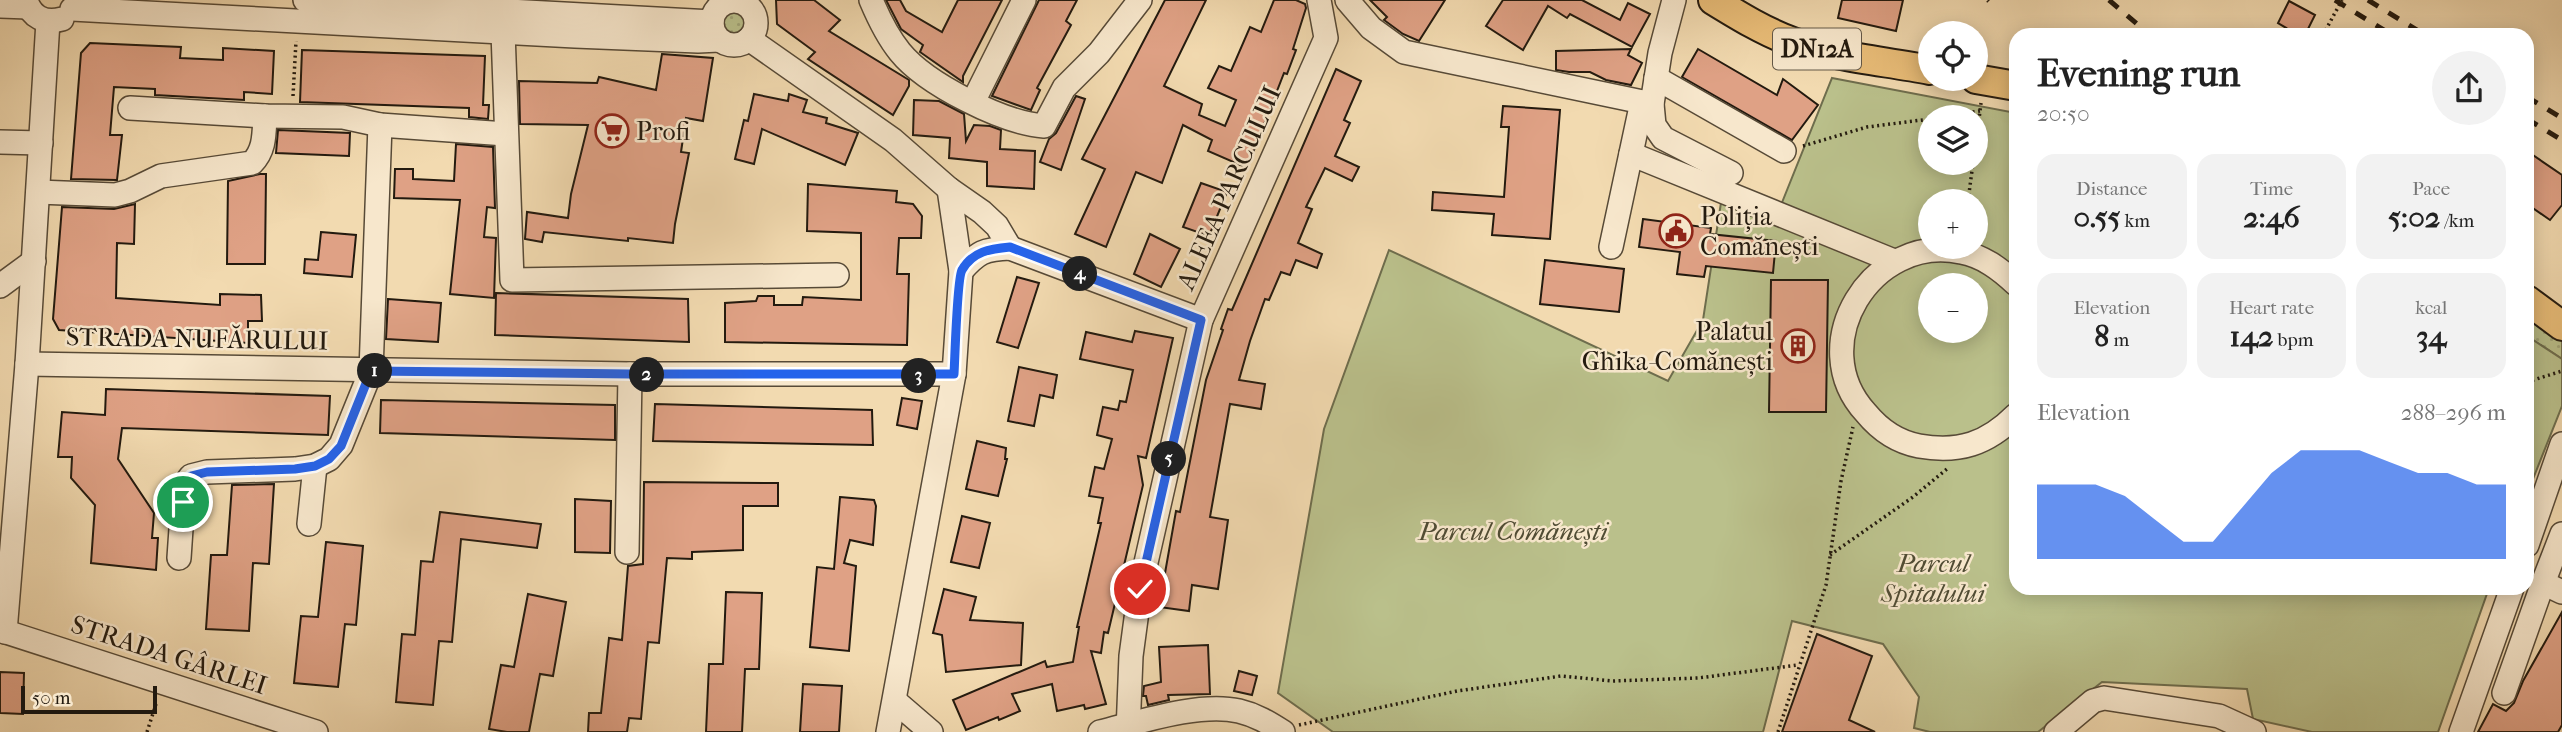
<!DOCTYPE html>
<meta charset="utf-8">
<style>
:root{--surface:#fff;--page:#f2f2f2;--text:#222;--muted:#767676;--accent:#2563eb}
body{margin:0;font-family:"IM FELL French Canon",serif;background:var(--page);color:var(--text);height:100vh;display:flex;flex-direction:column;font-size:26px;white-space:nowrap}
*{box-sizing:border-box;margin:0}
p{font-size:23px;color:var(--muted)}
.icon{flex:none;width:38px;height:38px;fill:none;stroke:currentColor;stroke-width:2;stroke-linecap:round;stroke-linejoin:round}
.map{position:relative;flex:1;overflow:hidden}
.details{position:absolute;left:2009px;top:28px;width:525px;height:567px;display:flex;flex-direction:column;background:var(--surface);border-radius:21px;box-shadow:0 4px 18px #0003}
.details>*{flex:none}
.controls{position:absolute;left:1918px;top:21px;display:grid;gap:14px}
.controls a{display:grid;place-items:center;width:70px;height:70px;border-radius:50%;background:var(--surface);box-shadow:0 4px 18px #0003;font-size:35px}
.scale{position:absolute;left:21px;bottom:18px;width:136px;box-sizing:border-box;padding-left:7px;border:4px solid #231a0f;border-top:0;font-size:19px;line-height:24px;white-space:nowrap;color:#231a0f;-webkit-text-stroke:5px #f7e7cc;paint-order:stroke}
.pin{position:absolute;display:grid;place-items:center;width:60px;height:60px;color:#fff;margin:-30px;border:4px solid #fff;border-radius:50%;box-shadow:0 2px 7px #0007}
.km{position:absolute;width:35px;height:35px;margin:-18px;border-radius:50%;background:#222;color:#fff;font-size:19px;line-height:35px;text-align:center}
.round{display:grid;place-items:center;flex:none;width:74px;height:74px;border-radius:37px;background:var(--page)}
.overview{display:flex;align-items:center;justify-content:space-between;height:119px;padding:0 28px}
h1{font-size:38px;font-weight:700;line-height:52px}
.metrics{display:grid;grid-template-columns:repeat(3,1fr);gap:10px;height:119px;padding:7px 28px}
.metrics div{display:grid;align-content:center;border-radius:18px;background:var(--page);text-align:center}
.metrics b{font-size:30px;font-weight:700}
.metrics small{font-size:19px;font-weight:400}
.metrics p{font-size:19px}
.chart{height:196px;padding:14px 28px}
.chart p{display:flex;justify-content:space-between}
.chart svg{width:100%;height:126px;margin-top:7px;fill:var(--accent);opacity:.7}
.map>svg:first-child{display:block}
</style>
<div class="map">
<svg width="2562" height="732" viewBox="0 0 2562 732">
<defs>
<pattern id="grass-dots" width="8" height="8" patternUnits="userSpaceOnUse" patternTransform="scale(1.75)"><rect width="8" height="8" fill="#bac08b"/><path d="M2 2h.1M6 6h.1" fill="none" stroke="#a0a477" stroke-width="1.8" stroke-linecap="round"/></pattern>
</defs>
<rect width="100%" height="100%" fill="#f2dab0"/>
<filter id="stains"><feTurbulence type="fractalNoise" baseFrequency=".00286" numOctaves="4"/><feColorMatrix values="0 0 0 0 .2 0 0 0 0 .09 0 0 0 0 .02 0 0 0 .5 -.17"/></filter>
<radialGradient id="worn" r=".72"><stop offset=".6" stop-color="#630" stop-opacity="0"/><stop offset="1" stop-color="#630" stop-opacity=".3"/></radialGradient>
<!-- grass -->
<g fill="url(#grass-dots)" stroke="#6e6d4d" stroke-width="2">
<circle cx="734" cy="24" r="12"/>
<path d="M2527 292 2562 313V359L2527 336Z"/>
</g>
<!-- park -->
<g fill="#bac08b" stroke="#6e6d4d" stroke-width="2" fill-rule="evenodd">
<path d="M1832 78 2016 113V588H2489L2438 732H2312L2253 719 2247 689 2102 682 2038 732H1930L1914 728 1919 697 1883 644 1792 621 1763 732H1333L1278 693 1324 429 1389 250 1668 381 1703 320 1724 183 1781 205ZM1930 117H1976V163H1930ZM1930 201H1976V247H1930ZM1930 285H1976V331H1930Z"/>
<path d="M2527 336 2562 359V406L2527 494Z"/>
</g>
<!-- building -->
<g fill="#dfa185" stroke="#231a0f" stroke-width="2">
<path d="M776 0H814L840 20 829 31 909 80V86L893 115 808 59 815 52 777 24Z"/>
<path d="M886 0H900L906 11 942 32 958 0H1002L963 76V82L920 52 923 45 901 29Z"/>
<path d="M1039 0H1077L1066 21 1071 25 1037 88 1040 90 1031 110 992 96Z"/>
<path d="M1165 0H1206L1164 86 1202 104 1199 115 1225 126 1236 100 1208 88 1219 66 1231 71 1250 27 1261 32 1274 0H1296L1305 4 1306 8 1293 49 1296 50 1287 74 1284 73 1247 168 1208 151 1212 140 1183 125 1162 183 1136 172 1106 247 1075 234 1105 169 1082 159Z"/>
<path d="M1370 0H1445L1419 41 1403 34 1384 20 1387 17Z"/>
<path d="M1503 0H1582L1620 20 1628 3 1650 14 1632 47 1570 14 1567 18 1548 6 1523 50 1486 26Z"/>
<path d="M1842 0H1903L1896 31 1838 18Z"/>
<path d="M2289 1 2315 15 2305 35H2298L2278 23Z"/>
<path d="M90 43 181 47 180 58 223 60V48L274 51 272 94 244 92V100L155 95V89L114 87 110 135H122L117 180 71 179 81 53Z"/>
<path d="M1631 49 1628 55 1642 63 1631 85 1606 80 1590 72H1569L1556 70V51Z"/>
<path d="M1698 49 1777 95 1783 79 1818 105 1792 140 1682 77Z"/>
<path d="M302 50 485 56 483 105H489L488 119 469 117V108L300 102Z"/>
<path d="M662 54 713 58 703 121 686 118 681 152 689 153 675 224 673 243 628 238V241L544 232 542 242 525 239 527 212 568 218 571 194 588 125 520 124 519 81 597 83 599 77 656 90Z"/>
<path d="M1336 69 1361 81 1344 120 1350 123 1335 156 1359 167 1352 181 1325 168 1306 207 1312 209 1298 243 1322 254 1317 268 1296 260 1290 275 1281 272 1269 300 1265 299 1250 341 1239 380 1265 384 1261 409 1230 404 1210 517 1228 520 1218 589 1192 585 1189 611 1159 607 1176 511 1180 512 1206 380 1223 330 1221 329 1228 309 1232 310Z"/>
<path d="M754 94 788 101 789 94 807 100 803 112 827 118 826 123 858 133 845 165 762 129 754 164 735 159 744 120 748 121Z"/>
<path d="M1076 96 1085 99 1061 170 1040 162 1049 139 1056 133Z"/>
<path d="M914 100 939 101 964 114 966 141 974 125 990 126 1001 130 1000 149 1035 151 1034 189 987 186V162L949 158 950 138 913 135Z"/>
<path d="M1503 106 1560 110 1550 239 1492 235 1494 214 1432 210 1433 192 1504 197 1509 127H1501Z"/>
<path d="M278 130 350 133 349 156 276 153Z"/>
<path d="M456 144 493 147 495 208 487 207 484 237 496 238 494 298 450 294 460 200 394 198 395 169H413V179L454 181Z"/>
<path d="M2527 151 2562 175V205L2550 220 2527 204Z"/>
<path d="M260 174H266L265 264H227L228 181Z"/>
<path d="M1201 183 1227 192 1209 236 1183 227Z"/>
<path d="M808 184 897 191 896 202 913 204 922 216 921 238H899L897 274H909L907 345 725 342V303L756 301 758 296H774V305H802L803 297 861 300V233L807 231Z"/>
<path d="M135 204 134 244 117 243 116 298 220 305V294L261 295 262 321H248V343L59 330 53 319 62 207 114 209Z"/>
<path d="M1643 219 1711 228 1710 234 1776 241 1773 273 1706 266 1704 277 1677 274 1680 252 1639 247Z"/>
<path d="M321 232 356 235 352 277 304 273 305 259 318 260Z"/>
<path d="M1150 234 1180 249 1161 287 1134 274Z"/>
<path d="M1545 260 1624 269 1619 312 1540 304Z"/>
<path d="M1017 277 1039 283 1018 348 997 342Z"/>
<path d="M1771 280H1828L1826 412H1769Z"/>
<path d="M496 293 688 299 689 342 495 335Z"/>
<path d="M388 299 441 303 438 342 386 339Z"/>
<path d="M1135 331 1173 338 1146 458 1138 456 1143 485 1108 633 1104 632 1101 653 1091 651 1106 704 1085 709 1084 705 1057 711 1052 684 1012 694 1020 711 999 720 998 717 966 730 953 700 1045 661 1047 667 1073 662 1079 627H1077L1101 523H1098L1103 498 1089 496 1095 467 1104 469 1112 439 1097 435 1103 407 1118 410 1120 401 1126 402 1133 370 1080 359 1086 332 1132 342Z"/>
<path d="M1019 367 1057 375 1053 398 1040 395 1034 426 1008 421Z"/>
<path d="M106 389 330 396 328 435 122 428 118 459 154 513 152 538H158L156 570 91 563 95 505 71 478 72 457H58L62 412 105 415Z"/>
<path d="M902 398 922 401 917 429 897 425Z"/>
<path d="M381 400 615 405V440L380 433Z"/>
<path d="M655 404 872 410 873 445 653 441Z"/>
<path d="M977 441 1006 448 1005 459H1007L998 496 966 489Z"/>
<path d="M644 482 778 483V506H743V550L692 552V559L667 558 659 643 648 642 641 719 629 718 627 732H588L589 713H601L609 638 622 640 628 566 643 564Z"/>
<path d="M274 484 269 564 253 563 249 631 206 629 211 555H227L232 485Z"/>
<path d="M840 497 874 500 876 506 873 545 850 540 844 563 856 566 849 651 810 647 817 567 834 569Z"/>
<path d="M575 499 611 501 610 553 575 552Z"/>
<path d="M440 512 541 524 537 548 461 539 452 642 439 641 433 705 396 702 402 634 415 635 421 561 433 562Z"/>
<path d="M962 516 990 523 979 568 951 562Z"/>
<path d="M326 542 363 546 356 625 345 624 338 687 294 683 301 616 318 617Z"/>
<path d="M944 589 976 597 970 620 1023 623 1021 665 946 672 942 635 933 633Z"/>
<path d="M726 592 762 593 759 669H745L742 732H706L709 664H723Z"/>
<path d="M528 594 566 602 553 676 540 674 529 732H507L489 729 501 665 514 667Z"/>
<path d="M2562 612V725L2558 732H2478L2493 704 2506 711 2514 703 2523 681Z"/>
<path d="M1817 634 1872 656 1849 720 1875 732H1782Z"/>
<path d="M1208 645 1210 694 1168 695 1169 700 1148 705 1146 696H1143L1144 686 1161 682 1159 647Z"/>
<path d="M1239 671 1257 676 1252 695 1234 691Z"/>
<path d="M0 672 24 673 23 714 0 713Z"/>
<path d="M803 684 842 686 839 732H800Z"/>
</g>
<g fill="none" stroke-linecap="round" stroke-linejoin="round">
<defs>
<g id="minor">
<path d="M26 0C31 17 45 24 62 19"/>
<path d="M305 0 712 22"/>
<path d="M871 0C879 19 887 36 900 52 926 84 1003 123 1044 126L1064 88 1099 53 1140 0"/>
<path d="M1347 0 1371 28 1404 52 1652 104"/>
<path d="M1674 0 1660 53 1652 104 1654 125 1663 138 1731 173"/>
<circle cx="734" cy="23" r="22"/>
<path d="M0 6 28 7"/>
<path d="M72 9 575 36 698 41 719 40"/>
<path d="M503 32 512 280 837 275"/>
<path d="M749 39 893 140 949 189 982 212 997 226 1010 248"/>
<path d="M1656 78 1784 151"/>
<path d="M973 102 1024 0"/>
<path d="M130 108 265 116 343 117 380 125 506 134"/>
<path d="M0 142 41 143"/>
<path d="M1631 154 1894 261"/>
<path d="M38 192 115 195 130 191 161 176 252 163C265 150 264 134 265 116"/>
<path d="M1611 247 1642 102"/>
<path d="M961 271C978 252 984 249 1010 248L1201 320"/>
<path d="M2016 284C2000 269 1983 256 1961 252 1872 233 1803 345 1866 413 1880 430 1898 442 1919 446 1959 453 1987 444 2016 415"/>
<path d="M0 286 34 261"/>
<path d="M27 364 630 374H954"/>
<path d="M309 524 315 466"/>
<path d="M2562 534 2543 583 2562 592"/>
<path d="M2527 545 2562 444"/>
<path d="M627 552 630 374"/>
<path d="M179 558 184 485 191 476 207 472 295 469 315 466 329 459 341 445 371 371 380 125"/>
<path d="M0 630 316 732"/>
<path d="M5 632 27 364 48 21"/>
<path d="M2504 693 2543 583"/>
<path d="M895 701 931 732"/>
<path d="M888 732 954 374 961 271 949 189"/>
<path d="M1100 732C1140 722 1199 702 1239 711 1256 715 1269 723 1283 732"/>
<path d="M1128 732 1131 656 1140 589 1201 320 1326 38 1319 0"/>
<path d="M2056 732 2093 701 2104 698 2219 716 2254 732"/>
<path d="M2461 732 2512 588"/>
</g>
<g id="major">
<path d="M1713 0C1739 16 1765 32 1793 42 1837 58 1885 61 1930 70"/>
<path d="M1976 79 2016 86"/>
<path d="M2527 300 2562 326"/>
</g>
</defs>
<!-- minor casing -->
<use href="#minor" stroke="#574a37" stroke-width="26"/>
<!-- major casing -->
<use href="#major" stroke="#231a0f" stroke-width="32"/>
<!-- path -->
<g stroke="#231a0f" stroke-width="3.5" stroke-dasharray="2 3.5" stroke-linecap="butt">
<path d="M293 96 296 41"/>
<path d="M1940 117 1980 111"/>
<path d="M1976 143 1981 103"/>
<path d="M1803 146 1867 127 1930 119"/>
<path d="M1968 201 1973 163"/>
<path d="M2527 382 2562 371"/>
<path d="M1830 555 1913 497 1947 469"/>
<path d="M1299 725 1457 691 1561 676 1613 681 1698 678 1798 665"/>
<path d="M147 732 157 701"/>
<path d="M1778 732 1826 585 1841 481 1853 427"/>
</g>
<!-- minor -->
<use href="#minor" stroke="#f7e7cc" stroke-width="23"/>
<!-- major -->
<use href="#major" stroke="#e9bd78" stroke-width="28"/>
<!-- rail -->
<g stroke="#231a0f" stroke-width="5" stroke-dasharray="12 12" stroke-linecap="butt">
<path d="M1988 0 1989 1"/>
<path d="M2109 0 2150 35"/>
<path d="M2335 0 2392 35"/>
<path d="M2368 0 2425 35"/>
<path d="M2527 97 2562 118"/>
<path d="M2527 119 2562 140"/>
</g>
<!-- path-bridge -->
<path stroke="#231a0f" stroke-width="3.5" stroke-dasharray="2 3.5" stroke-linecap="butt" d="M2323 35 2342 0"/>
</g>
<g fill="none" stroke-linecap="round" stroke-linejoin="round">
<defs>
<path id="route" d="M183 502 184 485 191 476 207 472 295 469 315 466 329 459 341 446 371 371 630 374H954C955 358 957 278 962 270 973 251 990 249 1010 247L1201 320 1140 589"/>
</defs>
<!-- route casing -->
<use href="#route" stroke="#fff" stroke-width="14"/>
<!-- route -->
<use href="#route" stroke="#2563eb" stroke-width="9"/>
</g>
<!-- icons -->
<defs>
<symbol id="supermarket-ring" viewBox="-11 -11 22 22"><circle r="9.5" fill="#f7e7cc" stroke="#8f2418" stroke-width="1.5"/><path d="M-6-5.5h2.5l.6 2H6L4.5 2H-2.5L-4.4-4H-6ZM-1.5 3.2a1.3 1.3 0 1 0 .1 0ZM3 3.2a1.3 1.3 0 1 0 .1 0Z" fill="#8f2418"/></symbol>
<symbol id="civic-ring" viewBox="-11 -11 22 22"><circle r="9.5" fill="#f7e7cc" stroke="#8f2418" stroke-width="1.5"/><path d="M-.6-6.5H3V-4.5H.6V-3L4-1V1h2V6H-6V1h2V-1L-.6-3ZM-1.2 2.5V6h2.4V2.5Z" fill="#8f2418"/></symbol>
<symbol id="building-ring" viewBox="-11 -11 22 22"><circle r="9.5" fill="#f7e7cc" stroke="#8f2418" stroke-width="1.5"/><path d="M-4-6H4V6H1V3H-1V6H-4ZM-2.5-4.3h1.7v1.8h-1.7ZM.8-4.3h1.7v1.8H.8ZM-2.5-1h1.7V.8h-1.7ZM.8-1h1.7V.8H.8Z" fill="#8f2418"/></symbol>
</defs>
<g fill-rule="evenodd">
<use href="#supermarket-ring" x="593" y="112" width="38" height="38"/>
<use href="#civic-ring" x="1657" y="212" width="38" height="38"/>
<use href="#building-ring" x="1779" y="327" width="38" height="38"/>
</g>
<g text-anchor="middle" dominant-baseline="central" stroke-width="5" stroke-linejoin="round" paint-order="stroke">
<!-- shield labels -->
<rect fill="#f7e7cc" stroke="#635848" stroke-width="2" x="1773" y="28.5" width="88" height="41" rx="5"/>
<g font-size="24" font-weight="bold" fill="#231a0f">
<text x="1817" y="49">DN12A</text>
</g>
<!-- poi labels -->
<g font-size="26" fill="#231a0f" stroke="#f7e7cc" text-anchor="start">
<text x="636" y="131">Profi</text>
<text x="1700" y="216">Poliția<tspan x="1700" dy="30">Comănești</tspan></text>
<text x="1773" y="331" text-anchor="end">Palatul<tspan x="1773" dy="30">Ghika-Comănești</tspan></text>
</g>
<!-- street labels -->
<g font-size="26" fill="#231a0f" stroke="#f7e7cc">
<text transform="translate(1229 188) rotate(-66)">ALEEA PARCULUI</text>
<text transform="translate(197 339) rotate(1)">STRADA NUFĂRULUI</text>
<text transform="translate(169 655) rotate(18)">STRADA GÂRLEI</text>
</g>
<!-- park labels -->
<g font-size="26" font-style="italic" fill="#504c34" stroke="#f7e7cc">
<text x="1513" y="531">Parcul Comănești</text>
<text x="1933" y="563">Parcul<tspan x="1933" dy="30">Spitalului</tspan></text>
</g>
</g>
<rect width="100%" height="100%" filter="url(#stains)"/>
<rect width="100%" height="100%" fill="url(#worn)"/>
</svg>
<div class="controls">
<a><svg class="icon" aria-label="locate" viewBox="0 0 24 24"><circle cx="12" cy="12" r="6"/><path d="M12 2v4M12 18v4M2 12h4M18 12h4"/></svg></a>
<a><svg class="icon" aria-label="layers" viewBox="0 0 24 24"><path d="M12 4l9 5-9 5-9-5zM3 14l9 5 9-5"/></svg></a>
<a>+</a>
<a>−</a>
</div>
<div class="scale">50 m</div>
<div class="pin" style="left:183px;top:502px;background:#1e9e55"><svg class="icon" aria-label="arrive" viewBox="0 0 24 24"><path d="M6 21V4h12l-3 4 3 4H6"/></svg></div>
<div class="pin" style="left:1140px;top:589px;background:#d93025"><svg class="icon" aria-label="check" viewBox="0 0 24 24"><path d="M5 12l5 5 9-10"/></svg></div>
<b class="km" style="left:375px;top:371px">1</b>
<b class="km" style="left:647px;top:375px">2</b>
<b class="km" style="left:919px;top:376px">3</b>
<b class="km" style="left:1080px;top:274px">4</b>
<b class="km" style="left:1169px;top:459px">5</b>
<section class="details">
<div class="overview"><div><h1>Evening run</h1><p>20:50</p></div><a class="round"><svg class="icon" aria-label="share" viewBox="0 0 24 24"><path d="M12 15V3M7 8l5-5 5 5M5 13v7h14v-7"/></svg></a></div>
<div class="metrics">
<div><p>Distance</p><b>0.55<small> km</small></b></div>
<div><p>Time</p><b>2:46</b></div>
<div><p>Pace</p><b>5:02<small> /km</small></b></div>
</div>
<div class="metrics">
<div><p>Elevation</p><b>8<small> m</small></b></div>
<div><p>Heart rate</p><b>142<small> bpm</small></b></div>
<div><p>kcal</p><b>34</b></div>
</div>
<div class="chart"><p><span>Elevation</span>288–296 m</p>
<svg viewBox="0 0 160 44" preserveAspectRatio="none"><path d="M0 44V18L10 18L20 18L30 22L40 30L50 38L60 38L70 26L80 14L90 6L100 6L110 6L120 10L130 14L140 14L150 18L160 18V44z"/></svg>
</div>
</section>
</div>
